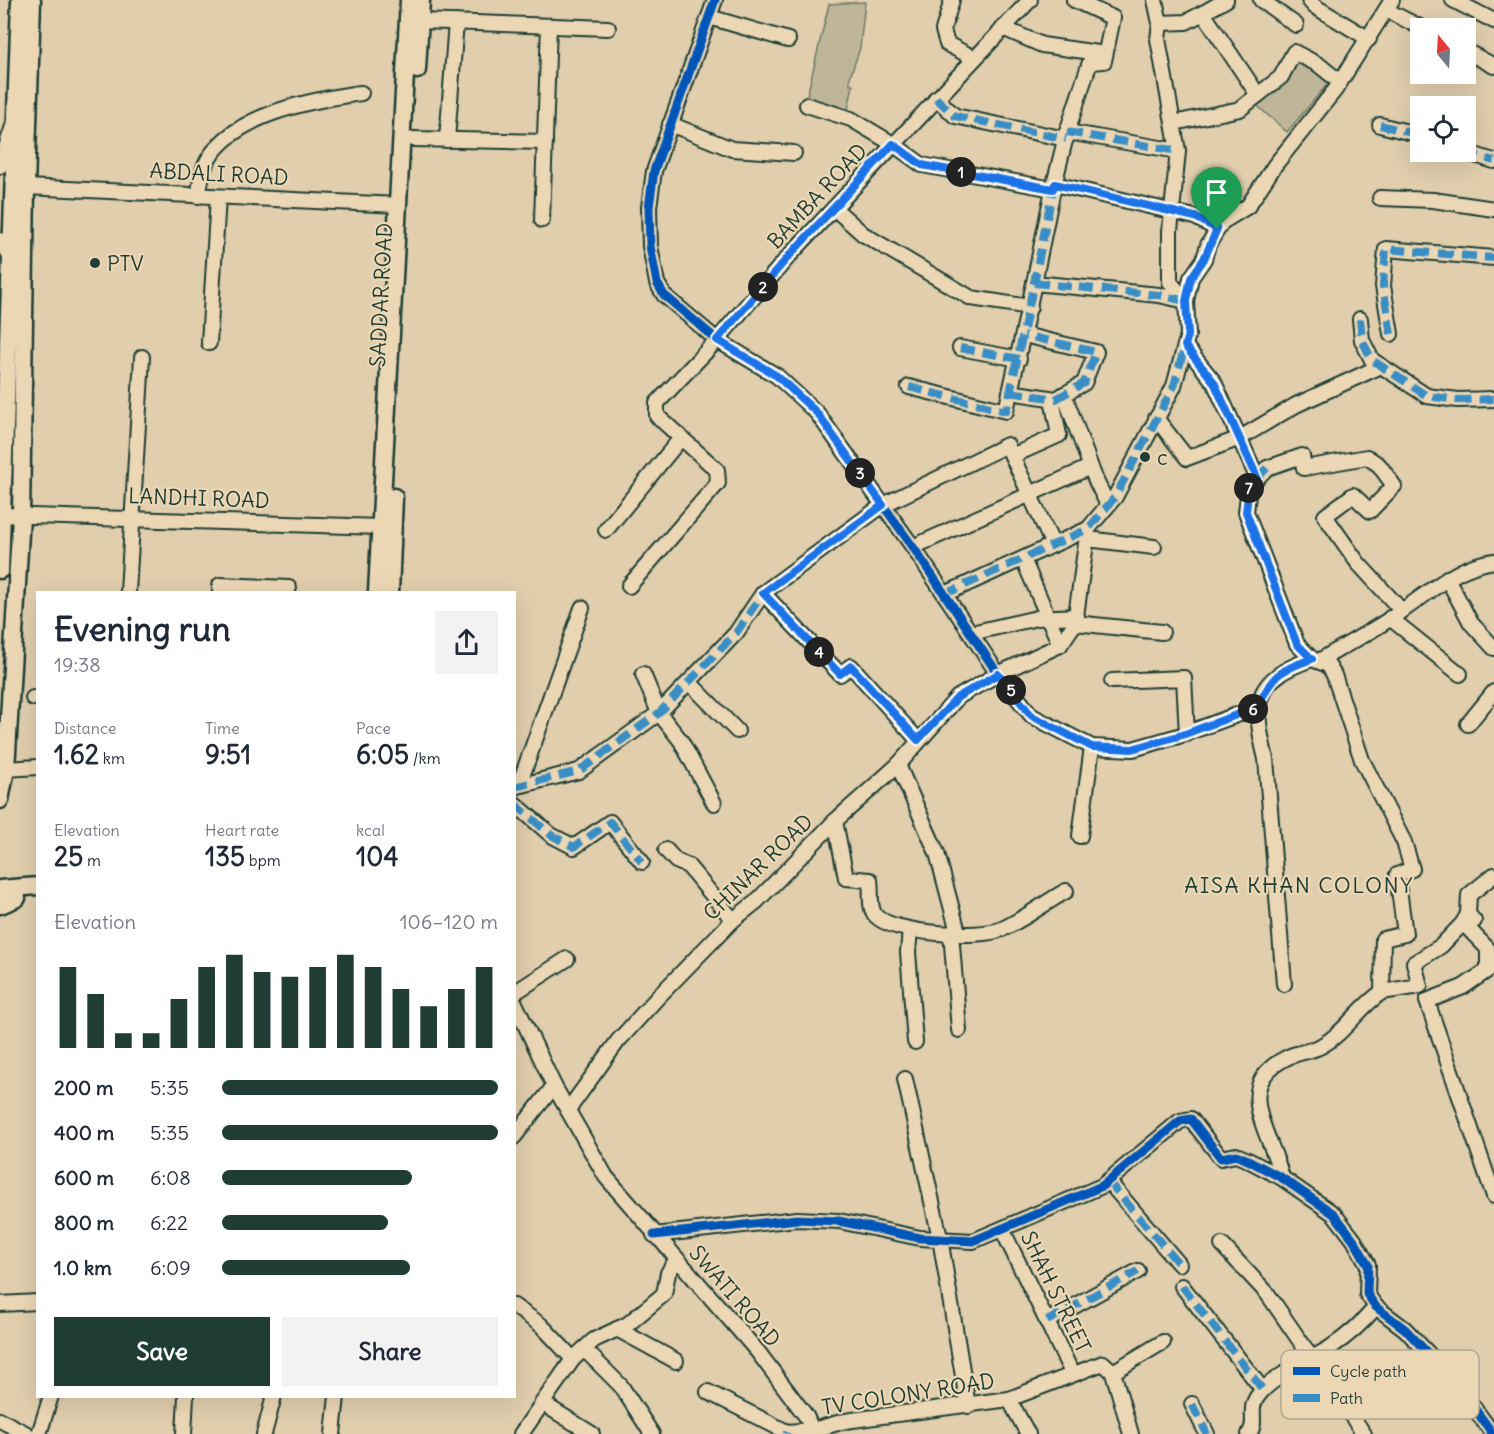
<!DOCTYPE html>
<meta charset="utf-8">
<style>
:root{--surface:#fff;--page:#f2f2f3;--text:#1f2937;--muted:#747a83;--accent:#1f3d34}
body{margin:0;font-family:Delius,sans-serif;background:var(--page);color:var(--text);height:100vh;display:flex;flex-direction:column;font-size:22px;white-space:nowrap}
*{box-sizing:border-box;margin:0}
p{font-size:20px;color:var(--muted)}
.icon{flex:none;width:33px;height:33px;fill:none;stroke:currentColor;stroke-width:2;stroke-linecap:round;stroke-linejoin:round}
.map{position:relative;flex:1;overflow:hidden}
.drawer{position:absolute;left:36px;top:591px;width:480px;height:807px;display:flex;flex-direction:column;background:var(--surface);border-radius:0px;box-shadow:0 6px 24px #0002}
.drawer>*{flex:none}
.needle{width:39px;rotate:342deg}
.tools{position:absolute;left:1410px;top:18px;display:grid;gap:12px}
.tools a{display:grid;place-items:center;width:66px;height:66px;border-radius:0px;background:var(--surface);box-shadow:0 6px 24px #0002;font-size:30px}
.pin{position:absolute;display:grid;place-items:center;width:51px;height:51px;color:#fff;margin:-62px -26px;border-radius:50% 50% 50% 0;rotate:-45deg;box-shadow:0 0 6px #0007}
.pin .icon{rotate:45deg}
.km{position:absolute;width:30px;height:30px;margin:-15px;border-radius:50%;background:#222;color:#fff;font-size:16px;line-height:30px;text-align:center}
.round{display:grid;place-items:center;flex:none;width:63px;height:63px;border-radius:0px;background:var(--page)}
.summary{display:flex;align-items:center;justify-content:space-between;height:102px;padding:0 18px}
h1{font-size:33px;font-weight:700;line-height:45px}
.metrics{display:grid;grid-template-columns:repeat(3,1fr);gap:9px;height:102px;padding:6px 18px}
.metrics div{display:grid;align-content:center}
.metrics b{font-size:26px;font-weight:700}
.metrics small{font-size:16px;font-weight:400}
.metrics p{font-size:16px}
.chart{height:168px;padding:12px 18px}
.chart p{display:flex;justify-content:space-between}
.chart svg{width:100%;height:108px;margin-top:6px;stroke:var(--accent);stroke-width:6}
.primary-button{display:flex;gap:12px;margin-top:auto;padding:12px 18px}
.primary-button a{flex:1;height:69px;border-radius:0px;background:var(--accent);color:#fff;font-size:24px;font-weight:700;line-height:69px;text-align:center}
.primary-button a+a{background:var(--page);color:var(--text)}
ul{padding:0 18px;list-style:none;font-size:20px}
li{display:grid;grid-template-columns:96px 72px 1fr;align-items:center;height:45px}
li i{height:15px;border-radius:8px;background:var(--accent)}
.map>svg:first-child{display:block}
</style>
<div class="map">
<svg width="1494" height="1434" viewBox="0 0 1494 1434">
<rect width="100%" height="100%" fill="#e0cead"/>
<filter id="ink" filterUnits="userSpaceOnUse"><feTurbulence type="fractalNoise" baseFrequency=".0167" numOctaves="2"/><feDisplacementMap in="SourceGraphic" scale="12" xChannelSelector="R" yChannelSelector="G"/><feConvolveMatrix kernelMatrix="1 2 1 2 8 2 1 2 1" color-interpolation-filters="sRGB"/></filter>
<g filter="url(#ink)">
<!-- green -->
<g fill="#bfb699" stroke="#6f7a66" stroke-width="1.5">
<path d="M865 2 860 48 850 77V85H853L847 114 805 104 829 4Z"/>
<path d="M1300 47 1336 74 1287 132 1253 102Z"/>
</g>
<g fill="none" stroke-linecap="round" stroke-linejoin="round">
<defs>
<g id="minor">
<path d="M715 0 654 171 649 207 650 246 657 283 664 295 717 340 777 376 817 413 913 547 998 674 1032 716 1092 747 1133 749 1182 735 1258 707"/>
<path d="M952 0 943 30 947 44 974 58"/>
<path d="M1155 0 1160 23 1158 39 1178 151 1170 231V282L1186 301"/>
<path d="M1261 0 1296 25"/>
<path d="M1309 0 1314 6 1369 39"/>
<path d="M1453 0 1494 21"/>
<path d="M1386 10 1422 28"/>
<path d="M1203 13 1226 0"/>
<path d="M709 17 788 40"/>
<path d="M420 21 608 28"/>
<path d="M1160 23 1186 22 1203 13 1258 95"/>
<path d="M1003 28 1042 45 1105 54"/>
<path d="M1466 51 1494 66"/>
<path d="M936 98 955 116 1066 139"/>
<path d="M807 105 851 119 893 144 922 165 1053 189 1034 283"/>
<path d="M1174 123 1240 109 1281 77 1294 52 1319 65 1340 82"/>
<path d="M670 124 732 149 794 153"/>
<path d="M1380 125 1420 135"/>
<path d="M1067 132 1178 151"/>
<path d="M413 139 545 142"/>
<path d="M447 140 456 22"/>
<path d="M1465 152 1494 161"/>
<path d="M0 166 14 123"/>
<path d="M1055 184 1195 217 1217 229"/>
<path d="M26 187 398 205"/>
<path d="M1053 189 1067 132 1090 62 1104 61 1113 18 1074 0"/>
<path d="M198 196C200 187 201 177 204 168 226 115 311 100 361 93"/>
<path d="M1380 198 1433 200 1494 209"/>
<path d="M834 208 863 234 971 298 1030 307"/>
<path d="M542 220 549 26"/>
<path d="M0 240 11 257"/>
<path d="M1186 301 1191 278 1204 259 1208 245 1222 222 1248 206 1275 165 1335 90 1392 0"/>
<path d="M1360 319 1362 340 1372 360 1427 396 1458 400 1494 399"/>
<path d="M1391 334 1383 286 1386 249 1494 258"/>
<path d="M209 343 218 197"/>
<path d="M1185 346 1214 382 1257 477"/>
<path d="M960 348 1019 359"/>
<path d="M909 387 1006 411 1034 283 1159 295 1186 301 1188 334 1174 386 1115 497 1088 529 945 594"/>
<path d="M1010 392 1056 399 1084 383 1096 352 1024 335"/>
<path d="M1064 394 1096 481 1108 505"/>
<path d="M1156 418 1187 458 1240 438 1296 405 1381 366"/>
<path d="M1012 456 1059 435 1052 399"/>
<path d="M0 515 381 527"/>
<path d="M606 530 681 438"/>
<path d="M1087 539 1154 547"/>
<path d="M913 547 1090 467"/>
<path d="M1023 559 1060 645"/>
<path d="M1447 578 1471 623 1494 648"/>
<path d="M629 586 718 483 717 470 657 416V403L717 340 789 256 1030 0"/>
<path d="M128 592 142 357"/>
<path d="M220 592V585L289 588"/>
<path d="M763 593 840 674 851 666 918 740"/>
<path d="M1390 618 1460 674"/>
<path d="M1075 623 1162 632"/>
<path d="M971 633 1037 618 1077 616"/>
<path d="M1312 659 1297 644 1246 512 1249 486 1267 468 1302 456 1304 468 1367 457 1379 465 1394 486 1370 511 1353 495 1325 516 1358 563 1402 611"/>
<path d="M1319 661C1348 643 1379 628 1406 608 1435 588 1458 566 1494 561"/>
<path d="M643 674 659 713 681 741 714 803"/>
<path d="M1112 681 1184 678 1187 734"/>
<path d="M689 682 737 731"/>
<path d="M33 698H38"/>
<path d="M1468 724 1494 692"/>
<path d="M898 765 937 853 958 932"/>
<path d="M6 769 38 767"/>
<path d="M519 785 582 608"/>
<path d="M514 787 579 771 659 713 736 633 763 593 883 505 1007 445 1053 545"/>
<path d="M514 803 551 835 574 847 610 822 642 862"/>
<path d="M835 821 846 878 870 880C872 891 868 908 876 916 894 934 979 939 1002 929 1023 920 1046 902 1066 891"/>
<path d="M1080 836 1092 747"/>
<path d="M666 850 676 861 688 866 733 920"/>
<path d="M1468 914 1463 923 1488 949V970L1463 987 1427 1001 1494 1196"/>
<path d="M1474 921 1468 914 1469 895 1494 875"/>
<path d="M910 930 908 952 915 1042"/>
<path d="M951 933 959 1030"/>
<path d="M1382 992 1420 986 1414 963 1441 946 1463 923"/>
<path d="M514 993 567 959"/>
<path d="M514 1001 554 1086 606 1177 758 1352 806 1416 814 1434"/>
<path d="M905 1079 940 1238 968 1406"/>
<path d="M568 1110 618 1041 658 997 733 920 756 902 835 821 898 765 958 697 998 674 1060 645 1075 623 1088 529"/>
<path d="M514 1137 554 1086"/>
<path d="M1282 1178C1272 1134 1230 1086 1286 1058 1297 1052 1310 1052 1321 1046 1345 1033 1359 1007 1382 992L1383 939 1405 934 1397 875 1412 869 1404 842 1362 760 1334 675 1328 665 1312 659C1253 679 1252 703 1266 759L1284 984"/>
<path d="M1108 1181 1179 1264"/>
<path d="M1002 1229 1072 1373"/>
<path d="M654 1235 797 1219 839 1221 920 1238 973 1241 1102 1186 1180 1121 1191 1119 1221 1158 1236 1155 1248 1160 1282 1178 1334 1214 1354 1240 1368 1265 1367 1294 1376 1307 1405 1329 1456 1383 1493 1434"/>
<path d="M1222 1245 1267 1293 1364 1434"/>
<path d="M1182 1286 1263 1390"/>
<path d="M0 1304 38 1302"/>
<path d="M514 1306 541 1325 573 1359"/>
<path d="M1047 1321 1138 1271"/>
<path d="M617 1329 676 1361"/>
<path d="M584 1349 621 1386 652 1434"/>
<path d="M1113 1372 1163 1342"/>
<path d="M708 1392 787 1432 813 1430 845 1421 1009 1399 1103 1363 1113 1372 1131 1434"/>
<path d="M1009 1399 1028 1434"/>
<path d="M542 1403 592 1434"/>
<path d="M1192 1404 1207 1434"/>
<path d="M0 1420 27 1434"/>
<path d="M39 1434 51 1396"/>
<path d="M184 1434 186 1396"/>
<path d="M264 1434 274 1396"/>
<path d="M333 1434 337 1396"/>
<path d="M521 1434 573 1359 594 1340 628 1324 664 1294 668 1273 676 1260"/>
<path d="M1249 1434C1259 1420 1245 1409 1261 1392 1277 1374 1311 1360 1331 1347 1348 1336 1363 1322 1376 1307"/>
</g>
<g id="major">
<path d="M417 70 421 0"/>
<path d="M0 570 20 0"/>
<path d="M377 592 409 0"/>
<path d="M390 592 394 497"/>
<path d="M0 800 6 769 21 516 26 187 32 0"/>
<path d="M0 889 38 886"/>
<path d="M0 905 17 898"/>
</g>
</defs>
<!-- minor casing -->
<use href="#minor" stroke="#1f3d34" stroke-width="18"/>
<!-- major casing -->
<use href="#major" stroke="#1f3d34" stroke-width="21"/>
<!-- minor -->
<use href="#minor" stroke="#ecd7b5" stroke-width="14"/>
<!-- major -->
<use href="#major" stroke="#ecd7b5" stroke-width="16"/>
<!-- quiet -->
<g stroke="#378ec5" stroke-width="8" stroke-dasharray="15 8" stroke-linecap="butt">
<path d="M936 98 955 116 1066 139"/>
<path d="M1380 125 1420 135"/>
<path d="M1067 132 1178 151"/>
<path d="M893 144 922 165 1053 189 1034 283"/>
<path d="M1465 152 1494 161"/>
<path d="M1055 184 1195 217 1217 229"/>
<path d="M1360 319 1362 340 1372 360 1427 396 1458 400 1494 399"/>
<path d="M1391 334 1383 286 1386 249 1494 258"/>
<path d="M960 348 1019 359"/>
<path d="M909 387 1006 411 1034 283 1159 295 1186 301 1188 334 1174 386 1115 497 1088 529 945 594"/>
<path d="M1010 392 1056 399 1084 383 1096 352 1024 335"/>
<path d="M1267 468 1249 486 1246 512 1297 644 1312 659"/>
<path d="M514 787 579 771 659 713 736 633 763 593 883 505"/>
<path d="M514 803 551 835 574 847 610 822 642 862"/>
<path d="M1108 1181 1179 1264"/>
<path d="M1182 1286 1263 1390"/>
<path d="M1047 1321 1138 1271"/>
<path d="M1192 1404 1207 1434"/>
<path d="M786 1434 787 1432"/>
</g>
<defs>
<g id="cycleway">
<path d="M715 0 654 171 649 207 650 246 657 283 664 295 717 340 777 376 817 413 913 547 998 674 1032 716 1092 747 1133 749 1182 735 1258 707"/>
<path d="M654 1235 797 1219 839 1221 920 1238 973 1241 1102 1186 1180 1121 1191 1119 1221 1158 1236 1155 1248 1160 1282 1178 1334 1214 1354 1240 1368 1265 1367 1294 1376 1307 1405 1329 1456 1383 1493 1434"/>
</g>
</defs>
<!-- cycleway casing -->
<use href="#cycleway" stroke="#ecd7b5" stroke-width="13"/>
<!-- cycleway -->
<use href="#cycleway" stroke="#0057b8" stroke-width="9"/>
</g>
</g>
<g fill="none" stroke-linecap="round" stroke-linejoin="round" filter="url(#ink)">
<defs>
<path id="route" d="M893 144 922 165 1053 189 1055 184 1195 217 1217 229 1204 259 1191 278 1186 301 1188 334 1185 346 1214 382 1257 477 1249 486 1246 512 1297 644 1312 659C1278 671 1272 675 1258 707L1182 735 1132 749 1092 747 1032 716 998 674 958 697 918 740 851 666 840 674 763 593 883 505 817 413 777 376 717 340 789 256Z"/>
</defs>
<!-- route casing -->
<use href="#route" stroke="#fff" stroke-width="12"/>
<!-- route -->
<use href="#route" stroke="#1a73e8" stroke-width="8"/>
</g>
<!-- markers -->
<g fill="#1f3d34" stroke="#ecd7b5" stroke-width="2">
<circle cx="95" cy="263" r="6"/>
<circle cx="1145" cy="457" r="6"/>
</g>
<g text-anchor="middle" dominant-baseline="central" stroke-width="4.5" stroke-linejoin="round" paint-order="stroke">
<!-- street labels -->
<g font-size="21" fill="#1f3d34" stroke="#ecd7b5">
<text transform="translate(219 174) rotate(3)">ABDALI ROAD</text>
<text transform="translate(817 196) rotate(-47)">BAMBA ROAD</text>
<text transform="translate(381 295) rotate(-87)">SADDAR ROAD</text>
<text transform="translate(199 498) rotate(2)">LANDHI ROAD</text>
<text transform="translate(758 867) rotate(-44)">CHINAR ROAD</text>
<text transform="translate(1056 1292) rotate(64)">SHAH STREET</text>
<text transform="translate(735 1296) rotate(49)">SWATI ROAD</text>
<text transform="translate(908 1394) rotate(-9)">TV COLONY ROAD</text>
</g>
<!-- poi labels -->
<g font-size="21" fill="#1f3d34" stroke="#ecd7b5" text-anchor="start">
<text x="107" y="263">PTV</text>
<text x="1157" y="457">c</text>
</g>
<!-- neighbourhood labels -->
<g font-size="22" letter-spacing="1.5" fill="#1f3d34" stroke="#ecd7b5">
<text x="1299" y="885">AISA KHAN COLONY</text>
</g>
</g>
<!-- legend -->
<rect x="1281" y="1350" width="198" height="69" rx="9" fill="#ecd7b5" stroke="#aea98e" stroke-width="1.5"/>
<rect x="1293" y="1367" width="27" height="8" fill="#0057b8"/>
<rect x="1293" y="1394" width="27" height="8" fill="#378ec5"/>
<g font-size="16" fill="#1f3d34">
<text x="1330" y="1377">Cycle path</text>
<text x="1330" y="1404">Path</text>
</g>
</svg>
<div class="tools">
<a><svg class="needle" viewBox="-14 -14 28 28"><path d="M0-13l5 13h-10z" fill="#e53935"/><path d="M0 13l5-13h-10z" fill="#747a83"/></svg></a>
<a><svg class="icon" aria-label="locate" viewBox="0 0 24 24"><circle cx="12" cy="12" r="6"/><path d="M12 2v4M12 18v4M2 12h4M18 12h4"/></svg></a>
</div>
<div class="pin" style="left:1217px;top:229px;background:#1e9e55"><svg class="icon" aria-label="arrive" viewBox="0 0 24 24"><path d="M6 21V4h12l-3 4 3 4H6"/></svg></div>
<b class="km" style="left:961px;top:172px">1</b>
<b class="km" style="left:763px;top:287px">2</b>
<b class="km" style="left:860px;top:473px">3</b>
<b class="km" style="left:819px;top:652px">4</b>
<b class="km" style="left:1011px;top:690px">5</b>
<b class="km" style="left:1253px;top:709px">6</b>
<b class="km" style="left:1249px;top:488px">7</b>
<section class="drawer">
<div class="summary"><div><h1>Evening run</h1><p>19:38</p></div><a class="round"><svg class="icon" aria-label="share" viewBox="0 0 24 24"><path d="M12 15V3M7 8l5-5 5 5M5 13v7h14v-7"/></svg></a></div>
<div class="metrics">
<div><p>Distance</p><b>1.62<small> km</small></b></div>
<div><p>Time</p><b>9:51</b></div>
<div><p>Pace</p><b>6:05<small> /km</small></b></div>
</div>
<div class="metrics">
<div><p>Elevation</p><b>25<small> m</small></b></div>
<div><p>Heart rate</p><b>135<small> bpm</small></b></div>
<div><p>kcal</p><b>104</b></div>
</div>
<div class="chart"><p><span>Elevation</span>106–120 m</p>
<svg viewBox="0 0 160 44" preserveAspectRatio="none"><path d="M5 44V11M15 44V22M25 44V38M35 44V38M45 44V24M55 44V11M65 44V6M75 44V13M85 44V15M95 44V11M105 44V6M115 44V11M125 44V20M135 44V27M145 44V20M155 44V11"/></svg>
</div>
<ul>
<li><b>200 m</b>5:35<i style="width:100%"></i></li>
<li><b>400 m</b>5:35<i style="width:100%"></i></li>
<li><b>600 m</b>6:08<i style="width:69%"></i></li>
<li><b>800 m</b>6:22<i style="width:60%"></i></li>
<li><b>1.0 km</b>6:09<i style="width:68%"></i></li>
</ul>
<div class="primary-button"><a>Save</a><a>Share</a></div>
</section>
</div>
